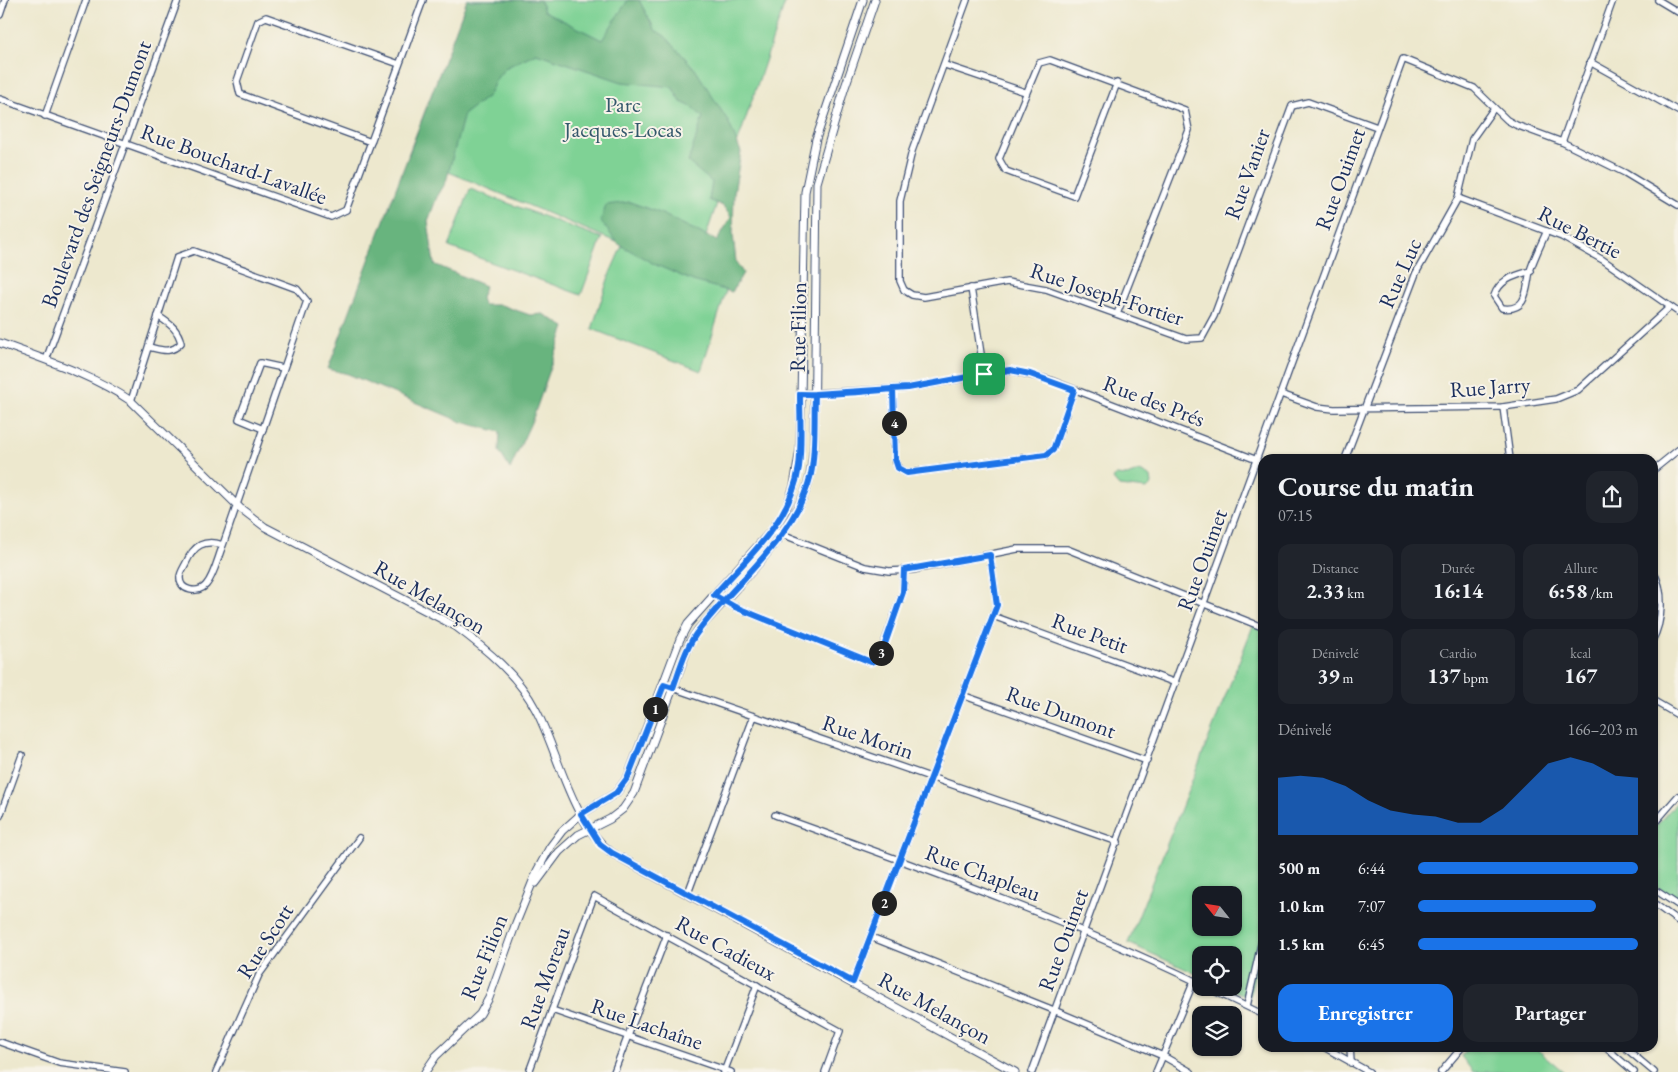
<!DOCTYPE html>
<html lang="fr">
<meta charset="utf-8">
<style>
:root{--surface:#171b24;--page:#20242c;--text:#f1f3f6;--muted:#9ea1a6;--accent:#1a73e8}
body{margin:0;font-family:"EB Garamond",serif;background:var(--page);color:var(--text);height:100vh;display:flex;flex-direction:column;font-size:19px;white-space:nowrap}
*{box-sizing:border-box;margin:0}
p{font-size:16px;color:var(--muted)}
.icon{flex:none;width:28px;height:28px;fill:none;stroke:currentColor;stroke-width:2;stroke-linecap:round;stroke-linejoin:round}
.map{position:relative;flex:1;overflow:hidden}
.panel{position:absolute;left:1258px;top:454px;width:400px;height:598px;display:flex;flex-direction:column;background:var(--surface);border-radius:15px;box-shadow:0 1px 4px #0004}
.panel>*{flex:none}
.needle{width:32px;rotate:300deg}
.tools{position:absolute;left:1192px;top:886px;display:grid;gap:10px}
.tools a{display:grid;place-items:center;width:50px;height:50px;border-radius:10px;background:var(--surface);box-shadow:0 1px 4px #0004;font-size:25px}
.pin{position:absolute;display:grid;place-items:center;width:42px;height:42px;color:#fff;margin:-21px;border-radius:10px;box-shadow:0 2px 8px #0006}
.km{position:absolute;width:25px;height:25px;margin:-12px;border-radius:50%;background:#222;color:#fff;font-size:14px;line-height:25px;text-align:center}
.round{display:grid;place-items:center;flex:none;width:52px;height:52px;border-radius:15px;background:var(--page)}
.headline{display:flex;align-items:center;justify-content:space-between;height:85px;padding:0 20px}
h1{font-size:28px;font-weight:700;line-height:38px}
.stats{display:grid;grid-template-columns:repeat(3,1fr);gap:8px;height:85px;padding:5px 20px}
.stats div{display:grid;align-content:center;border-radius:12px;background:var(--page);text-align:center}
.stats b{font-size:21px;font-weight:700}
.stats small{font-size:14px;font-weight:400}
.stats p{font-size:14px}
.chart{height:140px;padding:10px 20px}
.chart p{display:flex;justify-content:space-between}
.chart svg{width:100%;height:90px;margin-top:5px;fill:var(--accent);opacity:.7}
.cta{display:flex;gap:10px;margin-top:auto;padding:10px 20px}
.cta a{flex:1;height:58px;border-radius:15px;background:var(--accent);color:#fff;font-size:20px;font-weight:700;line-height:58px;text-align:center}
.cta a+a{background:var(--page);color:var(--text)}
ul{padding:0 20px;list-style:none;font-size:16px}
li{display:grid;grid-template-columns:80px 60px 1fr;align-items:center;height:38px}
li i{height:12px;border-radius:6px;background:var(--accent)}
.map>svg:first-child{display:block}
</style>
<div class="map">
<svg width="1678" height="1072" viewBox="0 0 1678 1072">
<rect width="100%" height="100%" fill="#f7f3e8"/>
<filter id="ink" filterUnits="userSpaceOnUse"><feTurbulence type="fractalNoise" baseFrequency=".02" numOctaves="2"/><feDisplacementMap in="SourceGraphic" scale="10" xChannelSelector="R" yChannelSelector="G"/><feConvolveMatrix kernelMatrix="1 2 1 2 8 2 1 2 1" color-interpolation-filters="sRGB"/></filter>
<filter id="wash" filterUnits="userSpaceOnUse"><feTurbulence type="fractalNoise" baseFrequency=".0096" numOctaves="4" result="noise"/><feDisplacementMap in="SourceGraphic" scale="20" xChannelSelector="R" yChannelSelector="G"/><feGaussianBlur stdDeviation="1.12" result="paint"/><feColorMatrix in="noise" values="0 0 0 0 0 0 0 0 0 0 0 0 0 0 0 0 0 1.4 0 .05"/><feComposite in="paint" operator="in"/></filter>
<g filter="url(#wash)">
<rect width="100%" height="100%" fill="#ede8ce"/>
<!-- green -->
<g fill="#7fd295" stroke="#4d807a" fill-rule="evenodd">
<path d="M468 0H786L693 274 408 155Z"/>
<path d="M470 189 602 238 581 295 449 247Z"/>
<path d="M622 246 726 291 701 371 592 329 610 273Z"/>
<path d="M1140 471 1151 477 1152 484 1147 489 1119 486 1113 479 1116 475 1127 476Z"/>
<path d="M1253 626 1262 629V940L1250 997 1227 988H1234V955H1201V976L1128 943ZM1201 895H1234V928H1201Z"/>
<path d="M1678 801V902L1653 884 1652 830Z"/>
<path d="M1470 1046H1533L1564 1072H1473L1461 1056Z"/>
</g>
<!-- forest -->
<path fill="#67b47e" stroke="#41726e" d="M467 0H540L544 11 602 40 628 0H639L655 30 665 36 695 69 728 121 741 152 734 193 733 234 736 262 743 273 732 292 693 281 654 264 617 243 601 221 606 205 630 202 660 213 717 241 731 217 723 206 709 200 712 182 688 162 703 117 692 107 681 102 672 87 622 82 536 53 505 68 497 78 488 96 464 114 446 182 437 197 428 221 434 264 485 286 481 298 483 305H501L530 315 543 314 565 327 533 418 510 469 499 451 500 432 462 422 348 374 328 369Z"/>
</g>
<g filter="url(#ink)">
<g fill="none" stroke-linecap="round" stroke-linejoin="round">
<defs>
<g id="minor">
<path d="M967 0 912 151 900 201V281L904 290 912 295 924 297 1007 282 1046 289 1186 339 1202 338 1214 316 1292 106 1308 102 1377 127"/>
<path d="M1658 0 1678 12"/>
<path d="M0 15 5 0"/>
<path d="M1590 62 1678 111"/>
<path d="M945 65 1025 92"/>
<path d="M0 99 331 217 346 210 423 0"/>
<path d="M45 116 86 0"/>
<path d="M371 142 240 94 237 81 258 21 266 17 399 64"/>
<path d="M1562 142 1613 0"/>
<path d="M1458 198 1562 237 1603 260 1678 312"/>
<path d="M1531 271C1514 276 1500 279 1494 296L1502 308C1528 312 1526 289 1530 271 1534 258 1541 244 1547 231"/>
<path d="M971 288 984 374"/>
<path d="M1117 314 1189 130 1185 110 1050 60 1039 63 999 159 1006 171 1074 196 1117 83"/>
<path d="M149 347C162 350 171 354 181 343 178 329 170 324 158 316"/>
<path d="M46 360 178 0"/>
<path d="M893 389 895 459 898 468 907 473 1046 455 1053 450 1056 442 1074 390"/>
<path d="M800 394 908 388 1010 370 1050 380 1257 460"/>
<path d="M1281 394 1317 407 1334 409 1503 407 1556 399 1578 390 1670 307"/>
<path d="M131 401 177 257 194 251 297 289 307 301 223 545C218 557 214 576 206 585 198 594 179 591 180 577 180 573 184 567 186 563 194 545 204 539 223 545"/>
<path d="M1503 407 1510 459"/>
<path d="M263 429 239 419 260 363 283 368"/>
<path d="M1345 459 1416 273 1458 198 1472 139 1494 108"/>
<path d="M1652 471 1678 450"/>
<path d="M772 530 865 567 889 571 912 570 1017 549H1067L1262 627"/>
<path d="M1652 570C1665 589 1663 621 1652 641"/>
<path d="M714 595 735 607 871 662 879 658 903 592 904 570"/>
<path d="M993 616 1176 683"/>
<path d="M664 685 1118 842"/>
<path d="M962 695 1147 761"/>
<path d="M1652 700 1678 715"/>
<path d="M775 815C919 867 1064 918 1201 984"/>
<path d="M0 816 22 755"/>
<path d="M1652 826 1678 796"/>
<path d="M1652 888 1678 905"/>
<path d="M688 893 754 716"/>
<path d="M1652 902 1678 921"/>
<path d="M871 937 1056 1011 1163 1056 1191 1072"/>
<path d="M853 982 997 605 990 555"/>
<path d="M1208 988 1262 1014"/>
<path d="M1247 1006 1262 940"/>
<path d="M552 1010 731 1072"/>
<path d="M0 1042 59 1063 125 1072"/>
<path d="M1322 1046 1369 1072"/>
<path d="M1350 1046 1351 1063"/>
<path d="M1604 1046 1634 1072"/>
<path d="M1623 1046 1654 1072"/>
<path d="M216 1072 259 975 359 838"/>
<path d="M529 1072 594 896 840 1031 825 1072"/>
<path d="M614 1072 667 935"/>
<path d="M724 1072 757 985"/>
<path d="M1032 1072 1403 59 1474 88 1507 120 1516 125 1562 142 1625 173 1678 205"/>
<path d="M1156 1072 1194 981"/>
<path d="M1441 1072 1463 1046"/>
</g>
<g id="tertiary">
<path d="M0 343C45 360 91 374 131 401L240 508 265 527 455 626C486 649 518 675 536 710 559 754 571 822 612 853L1015 1072"/>
<path d="M536 883 559 852 578 835 610 819 623 809 634 793 690 642 698 630C735 588 779 548 803 497 811 481 812 463 814 445L817 183 844 90 875 0"/>
<path d="M425 1072 436 1056 480 1014 489 998 516 923 537 871 550 847 562 831 581 814 616 793 628 777 680 639 688 624 772 530 786 509 794 486 800 449 805 192 816 139 863 0"/>
</g>
</defs>
<!-- minor casing -->
<use href="#minor" stroke="#3a4b6f" stroke-width="8"/>
<!-- tertiary casing -->
<use href="#tertiary" stroke="#3a4b6f" stroke-width="9"/>
<!-- minor -->
<use href="#minor" stroke="#fff" stroke-width="5.5"/>
<!-- tertiary -->
<use href="#tertiary" stroke="#fff" stroke-width="7"/>
</g>
</g>
<g fill="none" stroke-linecap="round" stroke-linejoin="round" filter="url(#ink)">
<defs>
<path id="route" d="M984 374 908 388 815 394C814 420 816 449 811 474 796 537 737 580 699 630 686 646 680 669 673 688L664 685 628 777 616 793 581 814 600 844 612 853 853 982 997 605 990 555 904 570 903 592 880 658 871 662 735 607 714 595C748 557 791 521 799 467 802 443 800 418 800 394 831 395 862 392 893 389L895 459 898 468 907 473 1046 455 1053 450 1074 390 1030 374 1010 370 984 374"/>
</defs>
<!-- route casing -->
<use href="#route" stroke="#fff" stroke-width="10"/>
<!-- route -->
<use href="#route" stroke="#1a73e8" stroke-width="6"/>
</g>
<g text-anchor="middle" dominant-baseline="central" stroke-width="4" stroke-linejoin="round" paint-order="stroke">
<!-- park labels -->
<g font-size="22" fill="#34586c" stroke="#f7f3e8">
<text x="623" y="104">Parc<tspan x="623" dy="25">Jacques-Locas</tspan></text>
</g>
<!-- street labels -->
<g font-size="22" fill="#1b2f5e" stroke="#f7f3e8">
<text transform="translate(234 164) rotate(20)">Rue Bouchard-Lavallée</text>
<text transform="translate(96 174) rotate(-70)">Boulevard des Seigneurs-Dumont</text>
<text transform="translate(1247 174) rotate(-70)">Rue Vanier</text>
<text transform="translate(1340 179) rotate(-70)">Rue Ouimet</text>
<text transform="translate(1580 232) rotate(27)">Rue Bertie</text>
<text transform="translate(1400 273) rotate(-66)">Rue Luc</text>
<text transform="translate(1107 294) rotate(18)">Rue Joseph-Fortier</text>
<text transform="translate(798 327) rotate(-89)">Rue Filion</text>
<text transform="translate(1490 387) rotate(-4)">Rue Jarry</text>
<text transform="translate(1154 401) rotate(21)">Rue des Prés</text>
<text transform="translate(1202 560) rotate(-70)">Rue Ouimet</text>
<text transform="translate(430 597) rotate(30)">Rue Melançon</text>
<text transform="translate(1090 633) rotate(20)">Rue Petit</text>
<text transform="translate(1061 712) rotate(20)">Rue Dumont</text>
<text transform="translate(868 737) rotate(19)">Rue Morin</text>
<text transform="translate(983 873) rotate(21)">Rue Chapleau</text>
<text transform="translate(1063 940) rotate(-70)">Rue Ouimet</text>
<text transform="translate(265 941) rotate(-57)">Rue Scott</text>
<text transform="translate(726 948) rotate(29)">Rue Cadieux</text>
<text transform="translate(484 957) rotate(-68)">Rue Filion</text>
<text transform="translate(545 978) rotate(-70)">Rue Moreau</text>
<text transform="translate(935 1008) rotate(29)">Rue Melançon</text>
<text transform="translate(647 1024) rotate(19)">Rue Lachaîne</text>
</g>
</g>
</svg>
<div class="tools">
<a><svg class="needle" viewBox="-14 -14 28 28"><path d="M0-13l5 13h-10z" fill="#e53935"/><path d="M0 13l5-13h-10z" fill="#9ea1a6"/></svg></a>
<a><svg class="icon" aria-label="locate" viewBox="0 0 24 24"><circle cx="12" cy="12" r="6"/><path d="M12 2v4M12 18v4M2 12h4M18 12h4"/></svg></a>
<a><svg class="icon" aria-label="layers" viewBox="0 0 24 24"><path d="M12 4l9 5-9 5-9-5zM3 14l9 5 9-5"/></svg></a>
</div>
<div class="pin" style="left:984px;top:374px;background:#1e9e55"><svg class="icon" aria-label="arrive" viewBox="0 0 24 24"><path d="M6 21V4h12l-3 4 3 4H6"/></svg></div>
<b class="km" style="left:655px;top:709px">1</b>
<b class="km" style="left:884px;top:903px">2</b>
<b class="km" style="left:881px;top:653px">3</b>
<b class="km" style="left:894px;top:423px">4</b>
<section class="panel">
<div class="headline"><div><h1>Course du matin</h1><p>07:15</p></div><a class="round"><svg class="icon" aria-label="share" viewBox="0 0 24 24"><path d="M12 15V3M7 8l5-5 5 5M5 13v7h14v-7"/></svg></a></div>
<div class="stats">
<div><p>Distance</p><b>2.33<small> km</small></b></div>
<div><p>Durée</p><b>16:14</b></div>
<div><p>Allure</p><b>6:58<small> /km</small></b></div>
</div>
<div class="stats">
<div><p>Dénivelé</p><b>39<small> m</small></b></div>
<div><p>Cardio</p><b>137<small> bpm</small></b></div>
<div><p>kcal</p><b>167</b></div>
</div>
<div class="chart"><p><span>Dénivelé</span>166–203 m</p>
<svg viewBox="0 0 160 44" preserveAspectRatio="none"><path d="M0 44V16L10 15L20 16L30 20L40 27L50 32L60 34L70 35L80 38L90 38L100 31L110 20L120 9L130 6L140 9L150 15L160 16V44z"/></svg>
</div>
<ul>
<li><b>500 m</b>6:44<i style="width:100%"></i></li>
<li><b>1.0 km</b>7:07<i style="width:81%"></i></li>
<li><b>1.5 km</b>6:45<i style="width:100%"></i></li>
</ul>
<div class="cta"><a>Enregistrer</a><a>Partager</a></div>
</section>
</div>
